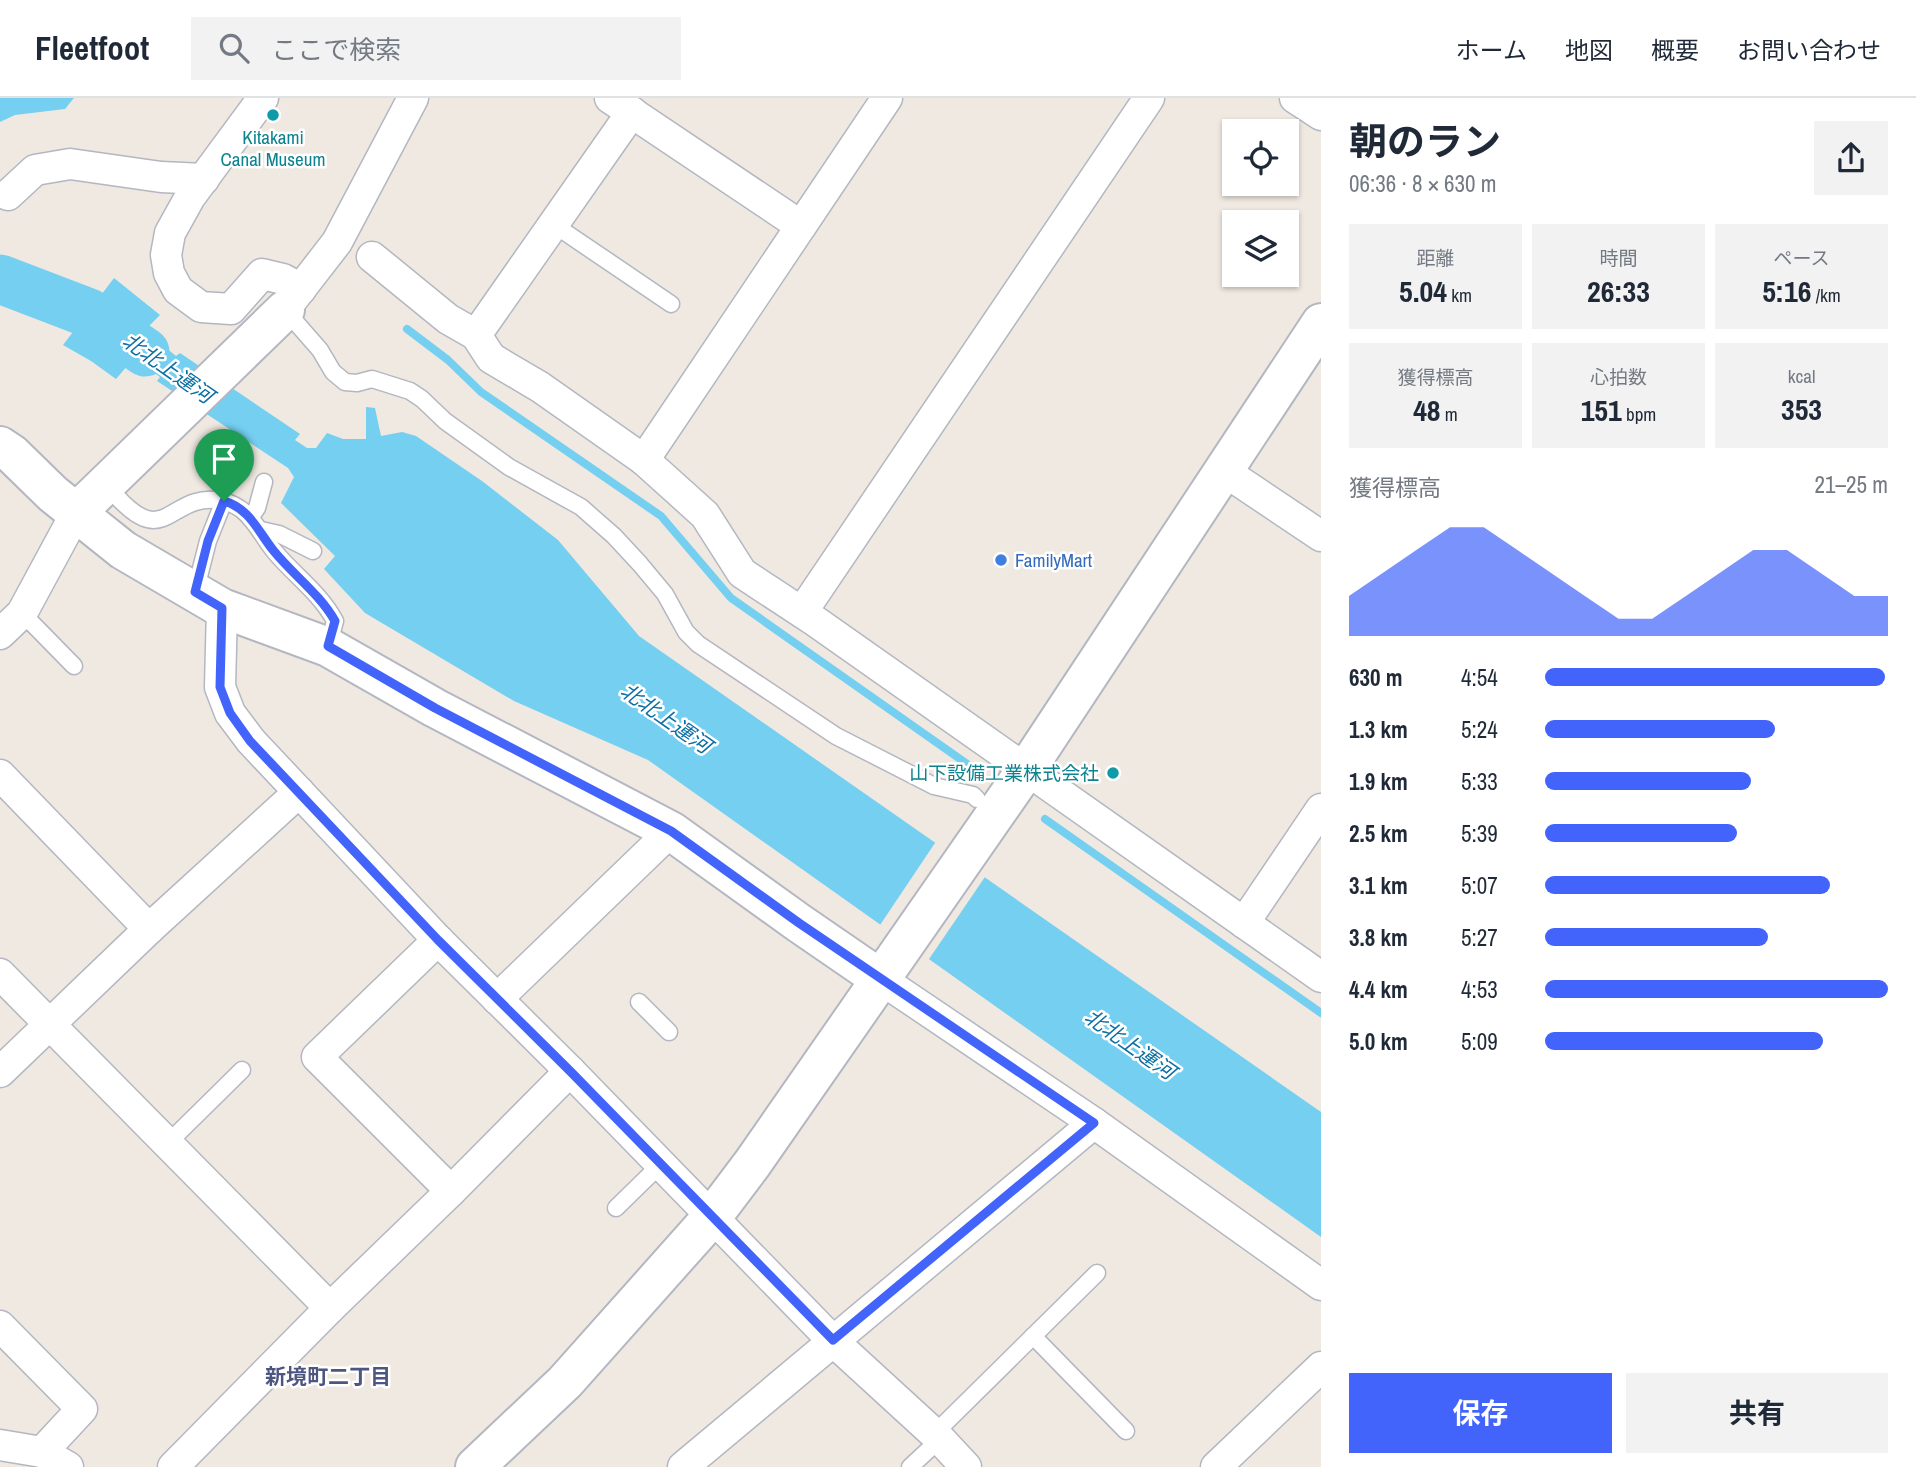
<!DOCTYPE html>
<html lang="ja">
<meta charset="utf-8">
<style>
:root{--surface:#fff;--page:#f2f2f3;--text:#1f2937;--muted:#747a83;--line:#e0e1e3;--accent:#4264fb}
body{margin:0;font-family:"Archivo Narrow","Noto Sans JP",sans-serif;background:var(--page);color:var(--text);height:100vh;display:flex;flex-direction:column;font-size:26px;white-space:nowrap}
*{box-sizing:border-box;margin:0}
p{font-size:23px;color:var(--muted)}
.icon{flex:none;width:38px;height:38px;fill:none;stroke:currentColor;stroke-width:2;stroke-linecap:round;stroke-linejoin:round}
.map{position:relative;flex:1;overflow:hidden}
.sheet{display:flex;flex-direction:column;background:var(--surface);width:595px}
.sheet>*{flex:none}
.controls{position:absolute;left:1222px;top:21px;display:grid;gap:14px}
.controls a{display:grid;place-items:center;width:77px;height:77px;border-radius:0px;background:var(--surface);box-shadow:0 2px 5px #0004;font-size:35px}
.pin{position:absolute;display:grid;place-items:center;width:60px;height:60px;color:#fff;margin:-72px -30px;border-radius:50% 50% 50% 0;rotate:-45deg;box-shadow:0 0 7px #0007}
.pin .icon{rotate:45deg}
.round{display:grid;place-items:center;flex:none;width:74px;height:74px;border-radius:0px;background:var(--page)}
.summary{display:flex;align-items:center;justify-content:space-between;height:119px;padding:0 28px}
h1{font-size:38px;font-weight:700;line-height:52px}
.metrics{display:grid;grid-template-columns:repeat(3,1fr);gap:10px;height:119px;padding:7px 28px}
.metrics div{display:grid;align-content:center;border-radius:0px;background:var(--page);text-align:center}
.metrics b{font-size:30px;font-weight:700}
.metrics small{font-size:19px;font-weight:400}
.metrics p{font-size:19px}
.chart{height:196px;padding:14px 28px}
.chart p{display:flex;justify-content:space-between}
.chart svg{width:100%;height:126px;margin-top:7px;fill:var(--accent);opacity:.7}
.cta{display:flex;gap:14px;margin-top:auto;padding:14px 28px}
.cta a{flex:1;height:80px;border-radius:0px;background:var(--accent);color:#fff;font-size:28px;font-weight:700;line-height:80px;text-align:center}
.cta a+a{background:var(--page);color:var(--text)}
ul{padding:0 28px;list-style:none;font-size:23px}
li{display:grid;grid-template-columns:112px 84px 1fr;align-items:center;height:52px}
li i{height:18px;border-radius:9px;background:var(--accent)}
header{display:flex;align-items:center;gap:42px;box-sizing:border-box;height:98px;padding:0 35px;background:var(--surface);border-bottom:2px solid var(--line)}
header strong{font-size:33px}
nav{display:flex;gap:38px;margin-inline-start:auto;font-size:24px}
.search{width:490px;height:63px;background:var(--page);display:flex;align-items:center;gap:18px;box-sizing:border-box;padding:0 24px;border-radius:0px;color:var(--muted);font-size:26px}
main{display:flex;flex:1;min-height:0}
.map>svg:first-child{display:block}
</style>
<header>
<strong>Fleetfoot</strong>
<div class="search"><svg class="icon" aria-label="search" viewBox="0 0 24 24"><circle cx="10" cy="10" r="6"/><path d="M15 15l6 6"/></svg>ここで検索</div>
<nav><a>ホーム</a><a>地図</a><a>概要</a><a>お問い合わせ</a></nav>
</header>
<main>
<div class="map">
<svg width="1321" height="1369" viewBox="0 0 1321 1369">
<rect width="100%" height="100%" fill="#efe9e1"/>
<!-- water -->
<g fill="#75cff0">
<path d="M0 0H74L65 11 15 17 0 24Z"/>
<path d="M114 180 160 217 149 228 150 237 176 258 180 255 300 336 295 342 307 350H316L327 335 343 341H366V309L375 310 381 338 402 334 416 338 482 383 558 442 639 538 1321 1014V1139L648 662 514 603 365 515 324 471 335 458 281 405 294 379 288 370 157 283 160 279 134 260 116 281 91 263 63 247Z"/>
</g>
<!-- pier -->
<path fill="#efe9e1" d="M937 742 987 776 927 864 878 830Z"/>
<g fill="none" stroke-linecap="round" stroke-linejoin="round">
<!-- stream -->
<g stroke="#75cff0" stroke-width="8">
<path d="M407 231 448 262 481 294 661 418 731 500 980 675"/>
<path d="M1045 721 1321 915"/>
</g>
<!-- river -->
<path stroke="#75cff0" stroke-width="49" d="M0 181 89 215 145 254"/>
<defs>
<g id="lane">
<path d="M553 126 671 206"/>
<path d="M285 212 320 252 333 274 345 284 357 285 372 281 410 293 422 301 445 323 509 369 581 409 614 438 640 466 665 496 686 534 698 546 836 638 934 688 973 697 977 701"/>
<path d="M106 386C167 462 166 392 222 403 250 408 259 435 275 454 295 478 320 495 335 523L328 549"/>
<path d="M250 420 257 410 264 384"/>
<path d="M261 432 279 436 313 453"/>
<path d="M195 494 208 443 224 403"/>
<path d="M22 515 74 568"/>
<path d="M639 904 669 934"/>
<path d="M167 1046 242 972"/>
<path d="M616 1110 661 1066"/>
<path d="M1033 1238 1126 1333"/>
<path d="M934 1336 1097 1175"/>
<path d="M910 1369 940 1341"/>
</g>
<g id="street">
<path d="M263 0 190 99 170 135 166 157 169 175 178 192 201 209 231 211 262 176 283 181 301 191"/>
<path d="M610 0 801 128"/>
<path d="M1295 0 1321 17"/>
<path d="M8 97 35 72 70 66 161 79 204 81"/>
<path d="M372 159 448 221 476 237 491 260 540 289 644 362 705 417 742 475 815 523 1321 879"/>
<path d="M289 206 337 144 413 0"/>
<path d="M476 237 632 14"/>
<path d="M644 362 887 0"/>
<path d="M1224 373 1321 438"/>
<path d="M222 510 220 589 230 615 251 643 438 842 570 973 833 1243 940 1341 966 1369"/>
<path d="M802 514 1149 0"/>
<path d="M0 536 22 515 76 415"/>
<path d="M0 677 149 831"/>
<path d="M1244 825 1321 711"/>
<path d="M438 842 317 959 451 1093"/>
<path d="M0 876 330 1210 451 1093 570 973"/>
<path d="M882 882 1094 1025 1321 1187"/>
<path d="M497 901 671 733"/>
<path d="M0 974 149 831 299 694"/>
<path d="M0 1228 82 1311 42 1354"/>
<path d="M0 1347 42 1354 68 1369"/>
<path d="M173 1369 330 1210"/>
<path d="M683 1369 1094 1025"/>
<path d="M1216 1369 1321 1269"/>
</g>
<g id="secondary">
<path d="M0 348 12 356 53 396 123 452 222 510 328 549 435 610 671 733 799 825 882 882"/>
<path d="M76 415 285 212"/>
<path d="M475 1369 565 1284 712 1119 752 1066 1026 672 1321 225"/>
</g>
</defs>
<!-- lane casing -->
<use href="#lane" stroke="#b4b7c1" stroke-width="19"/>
<!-- street casing -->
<use href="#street" stroke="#b4b7c1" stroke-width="33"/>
<!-- secondary casing -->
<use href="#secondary" stroke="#b4b7c1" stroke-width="42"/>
<!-- lane -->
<use href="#lane" stroke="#fff" stroke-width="16"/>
<!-- street -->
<use href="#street" stroke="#fff" stroke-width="30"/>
<!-- secondary -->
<use href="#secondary" stroke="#fff" stroke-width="38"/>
</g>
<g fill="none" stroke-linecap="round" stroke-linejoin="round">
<defs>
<path id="route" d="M224 403C249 410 258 433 273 452 293 477 319 495 335 523L328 548 435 610 671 733 799 825 1094 1025 833 1242 570 973 438 842 250 643 230 615 220 589 222 510 195 494 208 443Z"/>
</defs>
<!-- route casing -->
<use href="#route" stroke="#fff" stroke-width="14"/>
<!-- route -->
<use href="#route" stroke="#4264fb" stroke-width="9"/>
</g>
<!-- markers -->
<g fill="#0f9aa8" stroke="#fff" stroke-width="2.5">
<circle cx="273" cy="17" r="7"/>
<circle cx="1113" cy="675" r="7"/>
</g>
<circle fill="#3f7fe0" stroke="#fff" stroke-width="2.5" cx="1001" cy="462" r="7"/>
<g text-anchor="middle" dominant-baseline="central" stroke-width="5" stroke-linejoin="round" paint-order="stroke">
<!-- culture labels -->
<g font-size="19" fill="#0d838f" stroke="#fff">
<text x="273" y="39">Kitakami<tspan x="273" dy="22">Canal Museum</tspan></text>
<text x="1099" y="675" text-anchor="end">山下設備工業株式会社</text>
</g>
<!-- shop labels -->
<g font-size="19" fill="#366cbe" stroke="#fff" text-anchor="start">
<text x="1015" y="462">FamilyMart</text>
</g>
<!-- water labels -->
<g font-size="21" font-style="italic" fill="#0d6fa3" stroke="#fff">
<text transform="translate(168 270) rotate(35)">北北上運河</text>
<text transform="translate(666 620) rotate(35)">北北上運河</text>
<text transform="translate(1130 946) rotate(35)">北北上運河</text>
</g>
<!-- neighbourhood labels -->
<g font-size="21" font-weight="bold" fill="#4d5680" stroke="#fff">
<text x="328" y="1278">新境町二丁目</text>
</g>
</g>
</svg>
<div class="controls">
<a><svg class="icon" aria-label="locate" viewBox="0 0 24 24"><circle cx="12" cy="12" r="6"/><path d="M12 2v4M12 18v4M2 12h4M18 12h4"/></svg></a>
<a><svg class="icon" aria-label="layers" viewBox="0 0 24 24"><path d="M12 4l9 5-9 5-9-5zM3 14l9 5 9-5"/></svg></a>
</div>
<div class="pin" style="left:224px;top:403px;background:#1e9e55"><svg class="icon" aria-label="arrive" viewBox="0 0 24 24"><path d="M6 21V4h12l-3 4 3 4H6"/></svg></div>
</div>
<section class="sheet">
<div class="summary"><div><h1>朝のラン</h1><p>06:36 · 8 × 630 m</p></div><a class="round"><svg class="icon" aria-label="share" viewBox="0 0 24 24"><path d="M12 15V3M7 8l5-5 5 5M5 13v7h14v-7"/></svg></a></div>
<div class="metrics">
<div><p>距離</p><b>5.04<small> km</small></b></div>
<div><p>時間</p><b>26:33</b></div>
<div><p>ペース</p><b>5:16<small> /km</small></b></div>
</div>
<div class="metrics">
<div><p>獲得標高</p><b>48<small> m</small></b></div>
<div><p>心拍数</p><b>151<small> bpm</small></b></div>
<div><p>kcal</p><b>353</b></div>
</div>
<div class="chart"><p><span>獲得標高</span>21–25 m</p>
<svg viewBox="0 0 160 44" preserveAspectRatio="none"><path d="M0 44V30L10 22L20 14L30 6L40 6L50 14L60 22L70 30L80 38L90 38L100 30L110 22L120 14L130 14L140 22L150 30L160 30V44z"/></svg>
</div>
<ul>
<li><b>630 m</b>4:54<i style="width:99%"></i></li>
<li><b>1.3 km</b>5:24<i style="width:67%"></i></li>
<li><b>1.9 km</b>5:33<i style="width:60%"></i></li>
<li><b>2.5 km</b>5:39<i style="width:56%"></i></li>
<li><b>3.1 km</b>5:07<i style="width:83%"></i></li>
<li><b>3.8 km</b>5:27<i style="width:65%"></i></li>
<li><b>4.4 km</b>4:53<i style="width:100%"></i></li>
<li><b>5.0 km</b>5:09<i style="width:81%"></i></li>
</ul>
<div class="cta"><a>保存</a><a>共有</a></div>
</section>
</main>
